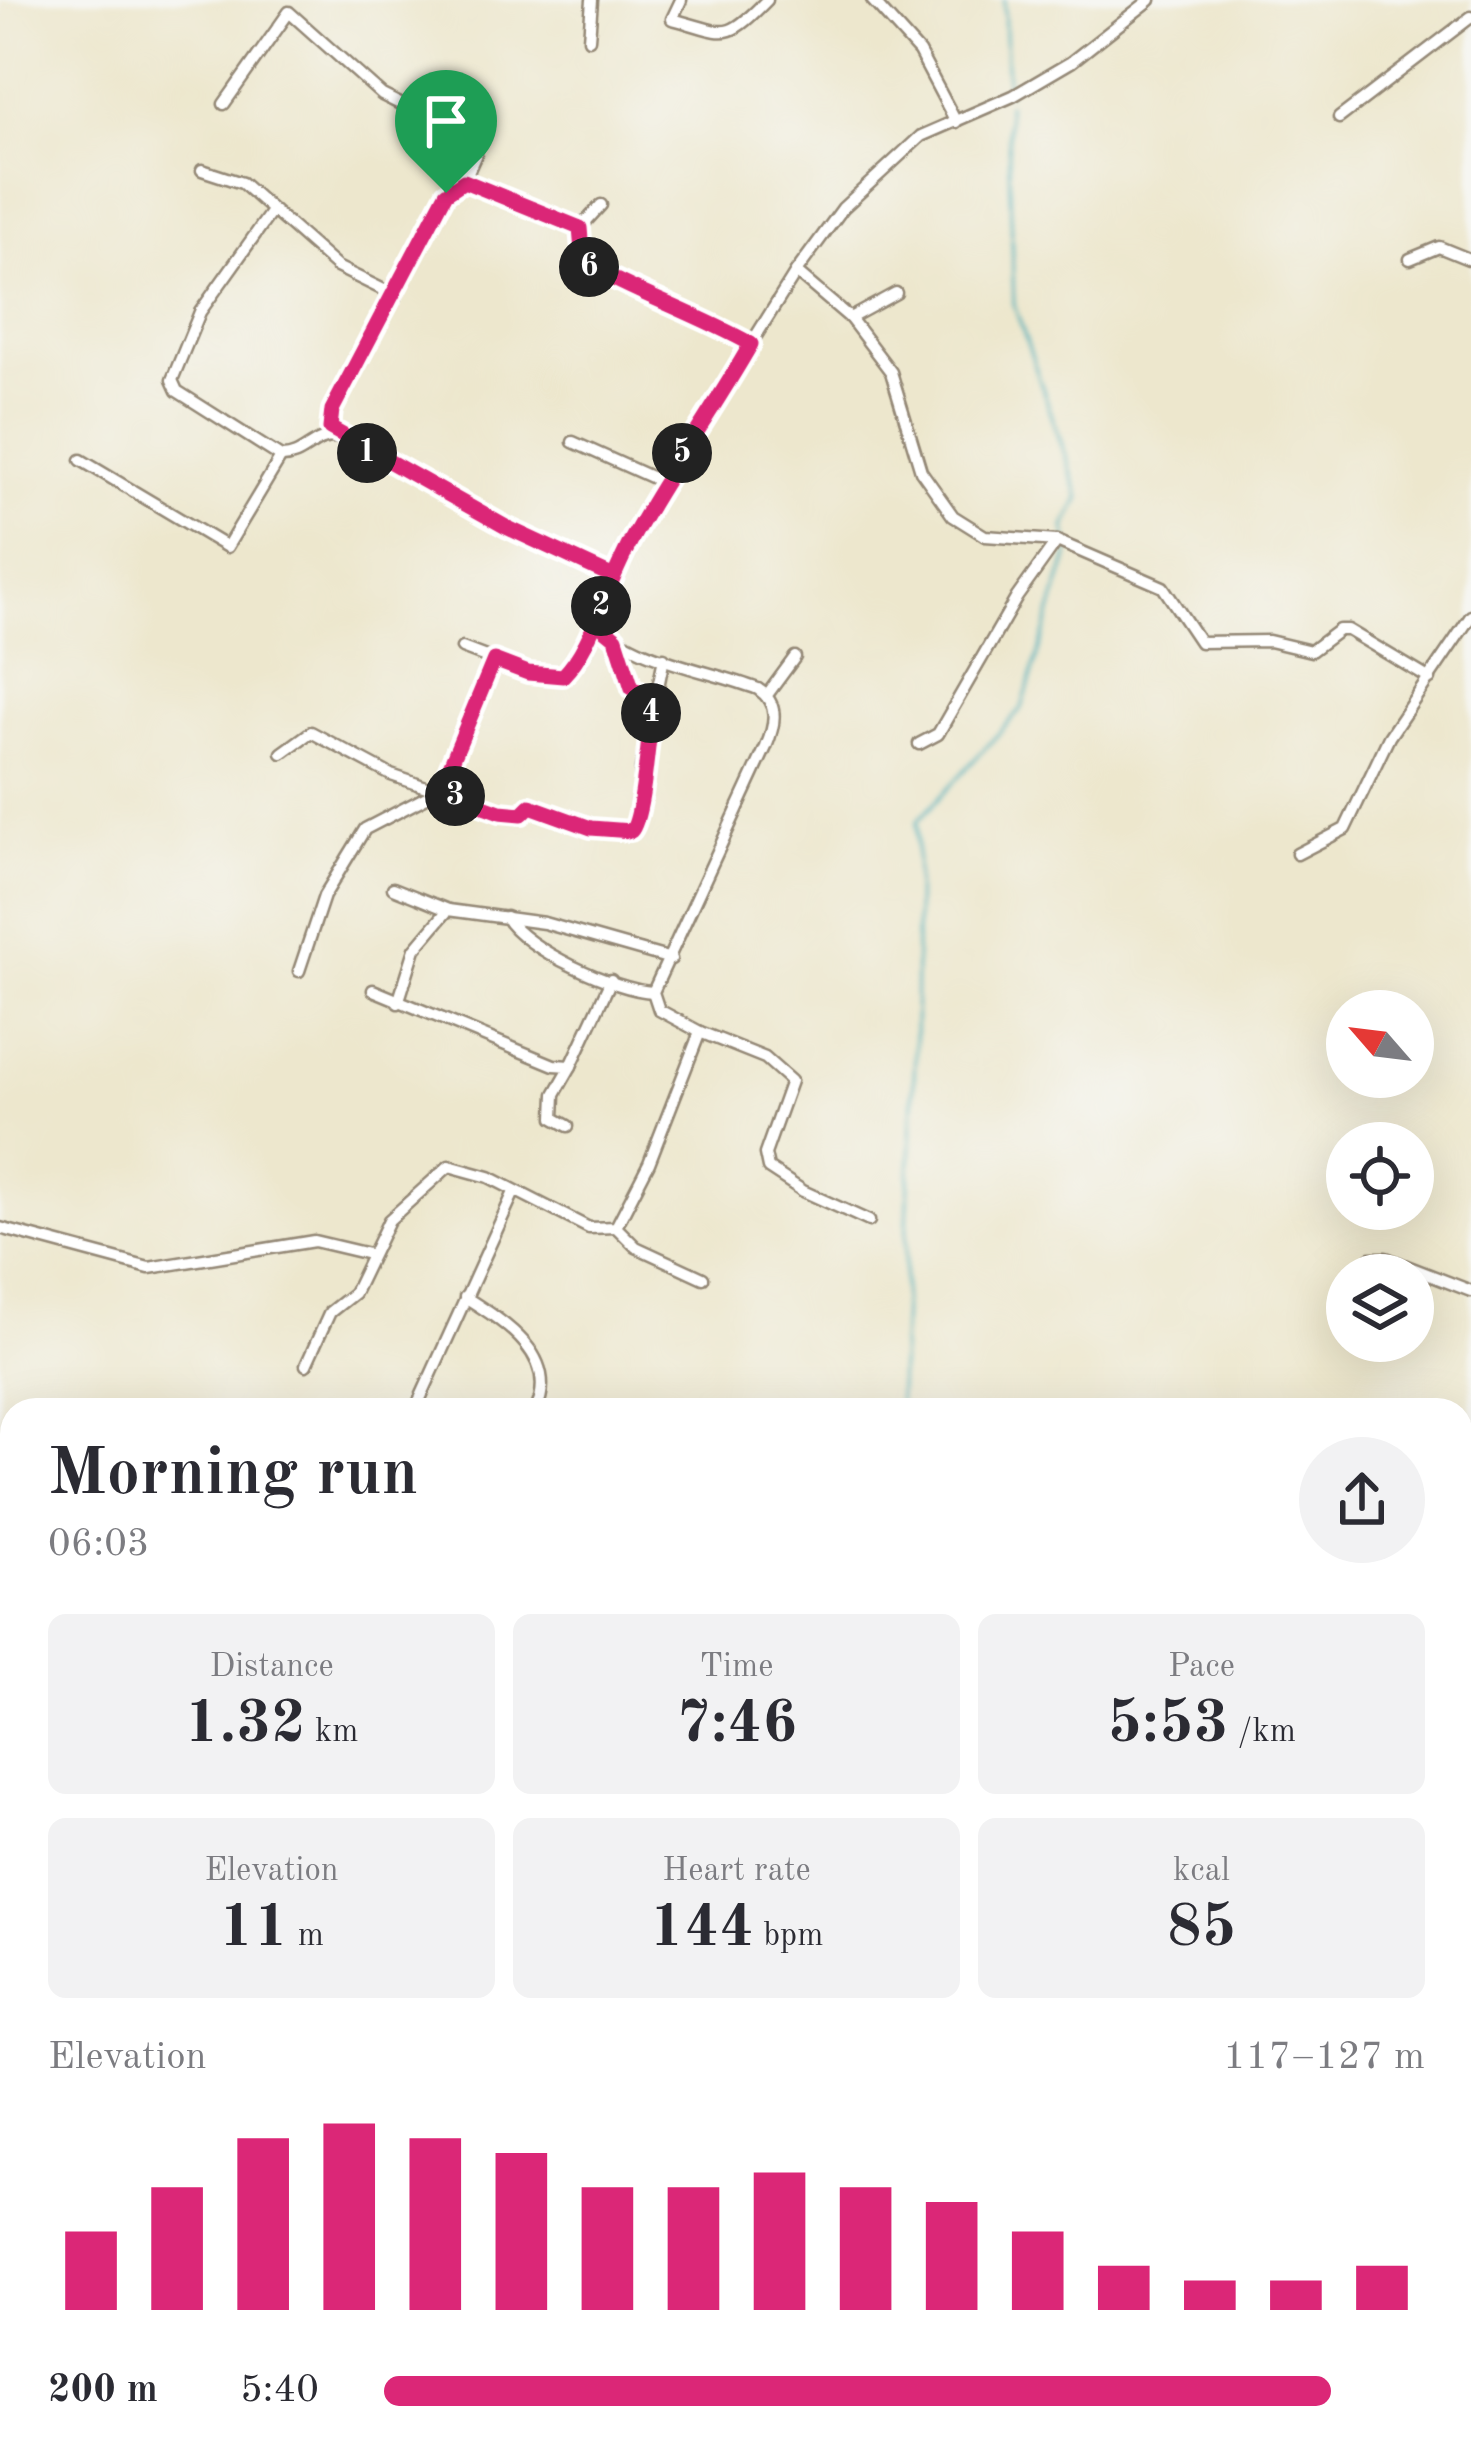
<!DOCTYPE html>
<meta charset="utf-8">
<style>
:root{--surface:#fff;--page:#f2f2f3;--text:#2b2b33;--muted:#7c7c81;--accent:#db2777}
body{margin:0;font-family:"Old Standard TT",serif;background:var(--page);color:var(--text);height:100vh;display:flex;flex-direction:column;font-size:45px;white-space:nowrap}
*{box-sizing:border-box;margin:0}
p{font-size:39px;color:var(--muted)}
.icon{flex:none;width:66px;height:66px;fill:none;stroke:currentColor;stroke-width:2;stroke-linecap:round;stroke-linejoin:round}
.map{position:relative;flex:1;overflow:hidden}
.sheet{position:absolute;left:0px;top:1398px;width:1473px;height:1062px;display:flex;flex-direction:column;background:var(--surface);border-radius:36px 36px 0 0;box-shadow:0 12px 48px #0002}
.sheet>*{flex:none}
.needle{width:78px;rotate:298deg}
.buttons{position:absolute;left:1326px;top:990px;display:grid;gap:24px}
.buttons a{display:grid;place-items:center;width:108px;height:108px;border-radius:50%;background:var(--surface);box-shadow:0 12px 48px #0002;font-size:60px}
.pin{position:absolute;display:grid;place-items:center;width:102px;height:102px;color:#fff;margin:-123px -51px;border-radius:50% 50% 50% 0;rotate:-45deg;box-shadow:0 0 12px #0007}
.pin .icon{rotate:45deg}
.km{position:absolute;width:60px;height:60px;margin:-30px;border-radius:50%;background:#222;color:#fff;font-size:33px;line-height:60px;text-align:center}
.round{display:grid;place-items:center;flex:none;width:126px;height:126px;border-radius:63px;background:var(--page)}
.headline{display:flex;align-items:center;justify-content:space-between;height:204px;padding:0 48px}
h1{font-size:66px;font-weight:800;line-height:90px}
.metrics{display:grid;grid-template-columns:repeat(3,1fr);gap:18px;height:204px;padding:12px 48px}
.metrics div{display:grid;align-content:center;border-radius:18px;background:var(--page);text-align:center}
.metrics b{font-size:60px;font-weight:800}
.metrics small{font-size:33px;font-weight:400}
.metrics p{font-size:33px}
.chart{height:336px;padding:24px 48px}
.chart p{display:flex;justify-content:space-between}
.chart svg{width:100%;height:216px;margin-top:12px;stroke:var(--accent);stroke-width:6}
ul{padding:0 48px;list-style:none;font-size:39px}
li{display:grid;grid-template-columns:192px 144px 1fr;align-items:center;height:90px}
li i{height:30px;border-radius:15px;background:var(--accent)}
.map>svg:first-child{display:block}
</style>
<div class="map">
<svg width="1471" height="2460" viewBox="0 0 1471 2460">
<rect width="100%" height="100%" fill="#f6f6f2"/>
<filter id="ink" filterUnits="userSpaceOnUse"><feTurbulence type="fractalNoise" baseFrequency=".00833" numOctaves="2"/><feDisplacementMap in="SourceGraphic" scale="24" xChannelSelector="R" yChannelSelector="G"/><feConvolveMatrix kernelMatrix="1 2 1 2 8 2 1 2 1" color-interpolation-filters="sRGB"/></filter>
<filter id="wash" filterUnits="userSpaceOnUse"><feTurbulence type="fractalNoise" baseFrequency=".004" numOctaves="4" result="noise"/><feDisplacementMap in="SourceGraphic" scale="48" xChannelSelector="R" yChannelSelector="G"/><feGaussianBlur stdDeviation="2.7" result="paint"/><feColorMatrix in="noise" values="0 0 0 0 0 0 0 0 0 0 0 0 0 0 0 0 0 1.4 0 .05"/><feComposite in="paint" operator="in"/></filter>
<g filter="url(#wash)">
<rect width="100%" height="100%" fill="#ede7cd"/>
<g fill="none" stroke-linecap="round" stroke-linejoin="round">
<!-- stream -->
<g stroke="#3bacb8" stroke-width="3">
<path d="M1004 0 1007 94"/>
<path d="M1007 104 1014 305 1080 498 1065 527 1068 541"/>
<path d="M898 1410 915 1057 917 822 1022 708 1070 550"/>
</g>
<!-- river -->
<g stroke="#3bacb8" stroke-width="18">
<path d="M0 1558 12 1631"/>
<path d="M1235 2460 1236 2448"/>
</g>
</g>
</g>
<g filter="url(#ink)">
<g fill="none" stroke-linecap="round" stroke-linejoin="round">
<defs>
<g id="minor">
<path d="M681 0 672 19C727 33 724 44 767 0"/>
<path d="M872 0 919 52 956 122"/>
<path d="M589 39 592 0"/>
<path d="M224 104 289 12 382 95 472 140 476 154 464 181"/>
<path d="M1339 118 1471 17"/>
<path d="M202 170 242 183 337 267 396 296"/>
<path d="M601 205 580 228 583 263C638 294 697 313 751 344"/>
<path d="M272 211 200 312 172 380 177 391 281 457C304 458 313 435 337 437L506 527 614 577"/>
<path d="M1410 259 1439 247 1471 260"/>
<path d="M796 272 850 318 891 372 921 471 953 516 985 536 1057 541 1163 587 1200 642 1269 641 1311 651 1339 630H1348L1430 679"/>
<path d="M850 318 896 293"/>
<path d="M337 437 329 422 332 410 446 193 464 181 580 228"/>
<path d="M573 442 664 483"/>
<path d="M81 460 227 547 281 457"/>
<path d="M616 637 632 688 654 698"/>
<path d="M462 648 528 673 563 676 580 653 631 540 664 483 796 272 843 208 921 136 1013 96 1071 62 1150 0"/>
<path d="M767 695 795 657"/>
<path d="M919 744 938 734 1017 597 1057 541"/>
<path d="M282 753 311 732 391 775 500 812 522 814 530 806 591 828 630 831 641 812V769L664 658"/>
<path d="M1297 854 1345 829 1389 737 1471 616"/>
<path d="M393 888 448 910"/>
<path d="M506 917C524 949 617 991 653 992"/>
<path d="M299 971 324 896 365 829 440 790 494 660"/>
<path d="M373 990 554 1065 571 1066 611 980"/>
<path d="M398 1003 415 949 448 910 544 923 671 959"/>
<path d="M700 1032 765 1058 791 1081 765 1154 768 1168 803 1191 869 1221"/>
<path d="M568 1126 554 1118 555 1094 571 1066"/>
<path d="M616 1227 636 1247 703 1278"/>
<path d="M0 1228 149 1268 314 1241 369 1254"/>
<path d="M1361 1275 1371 1258H1386L1471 1291"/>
<path d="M465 1297C506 1323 560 1357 536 1410"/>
<path d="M306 1365 330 1312 354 1293 389 1220 449 1166 489 1177 589 1228 616 1227 649 1163 700 1032 659 1010 653 992 766 747C775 725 780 704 758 689 706 669 635 661 594 620"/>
<path d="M415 1410 514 1192"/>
<path d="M1461 1430 1471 1431"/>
<path d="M1461 1857 1471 1853"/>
<path d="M1461 1915 1471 1906"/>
<path d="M1461 1997 1471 2011"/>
<path d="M1461 2049 1471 2042"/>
<path d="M0 2083 12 2085"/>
<path d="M1461 2180 1471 2170"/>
<path d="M1461 2248 1471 2239"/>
<path d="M1461 2275 1471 2297"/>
<path d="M1461 2310 1471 2305"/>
<path d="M423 2448V2460"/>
<path d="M314 2460 316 2448"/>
<path d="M589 2460 595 2448"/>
<path d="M658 2460 663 2448"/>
<path d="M718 2460 727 2448"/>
<path d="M844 2460 856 2448"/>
</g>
<g id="major">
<path d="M0 1668 12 1675"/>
<path d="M967 2448 977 2460"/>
</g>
</defs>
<!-- minor casing -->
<use href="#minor" stroke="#948876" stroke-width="15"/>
<!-- major casing -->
<use href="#major" stroke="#948876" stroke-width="18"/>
<!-- minor -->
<use href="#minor" stroke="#fff" stroke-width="10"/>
<!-- major -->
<use href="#major" stroke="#fff" stroke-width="14"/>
</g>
</g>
<g fill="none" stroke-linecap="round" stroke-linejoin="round" filter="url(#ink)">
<defs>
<path id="route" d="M446 193 332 410 330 428 506 527 614 577C599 610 588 651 563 676L528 673 494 660 440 790 500 812 522 814 530 806 591 828 631 831C644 819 649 724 654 698L632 688 616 638 594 620C608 592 619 562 634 535 670 470 714 409 751 344 697 314 638 294 583 263L580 228 464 181 446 193"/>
</defs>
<!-- route casing -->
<use href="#route" stroke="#fff" stroke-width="24"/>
<!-- route -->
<use href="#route" stroke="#db2777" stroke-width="15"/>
</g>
</svg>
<div class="buttons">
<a><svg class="needle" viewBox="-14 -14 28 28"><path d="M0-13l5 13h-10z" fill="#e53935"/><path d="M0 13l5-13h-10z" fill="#7c7c81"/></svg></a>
<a><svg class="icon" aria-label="locate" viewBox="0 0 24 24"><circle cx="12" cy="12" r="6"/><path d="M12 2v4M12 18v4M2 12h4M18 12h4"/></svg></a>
<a><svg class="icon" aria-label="layers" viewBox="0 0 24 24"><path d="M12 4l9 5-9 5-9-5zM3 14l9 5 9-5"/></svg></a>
</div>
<div class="pin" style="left:446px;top:193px;background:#1e9e55"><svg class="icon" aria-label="arrive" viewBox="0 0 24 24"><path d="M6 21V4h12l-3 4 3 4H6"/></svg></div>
<b class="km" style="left:367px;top:453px">1</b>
<b class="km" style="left:601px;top:606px">2</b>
<b class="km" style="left:455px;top:796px">3</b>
<b class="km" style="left:651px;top:713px">4</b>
<b class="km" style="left:682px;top:453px">5</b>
<b class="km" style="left:589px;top:267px">6</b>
<section class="sheet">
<div class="headline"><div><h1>Morning run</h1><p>06:03</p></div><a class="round"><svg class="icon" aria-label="share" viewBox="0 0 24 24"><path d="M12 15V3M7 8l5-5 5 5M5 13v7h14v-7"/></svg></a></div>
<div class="metrics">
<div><p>Distance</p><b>1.32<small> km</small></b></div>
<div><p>Time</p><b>7:46</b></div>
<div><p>Pace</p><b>5:53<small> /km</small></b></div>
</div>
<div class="metrics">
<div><p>Elevation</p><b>11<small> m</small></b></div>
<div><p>Heart rate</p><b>144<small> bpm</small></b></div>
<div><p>kcal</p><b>85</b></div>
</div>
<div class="chart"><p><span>Elevation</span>117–127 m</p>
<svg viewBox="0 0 160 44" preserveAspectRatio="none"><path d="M5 44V28M15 44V19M25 44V9M35 44V6M45 44V9M55 44V12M65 44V19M75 44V19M85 44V16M95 44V19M105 44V22M115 44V28M125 44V35M135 44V38M145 44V38M155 44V35"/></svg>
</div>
<ul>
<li><b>200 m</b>5:40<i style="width:91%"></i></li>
</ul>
</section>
</div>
